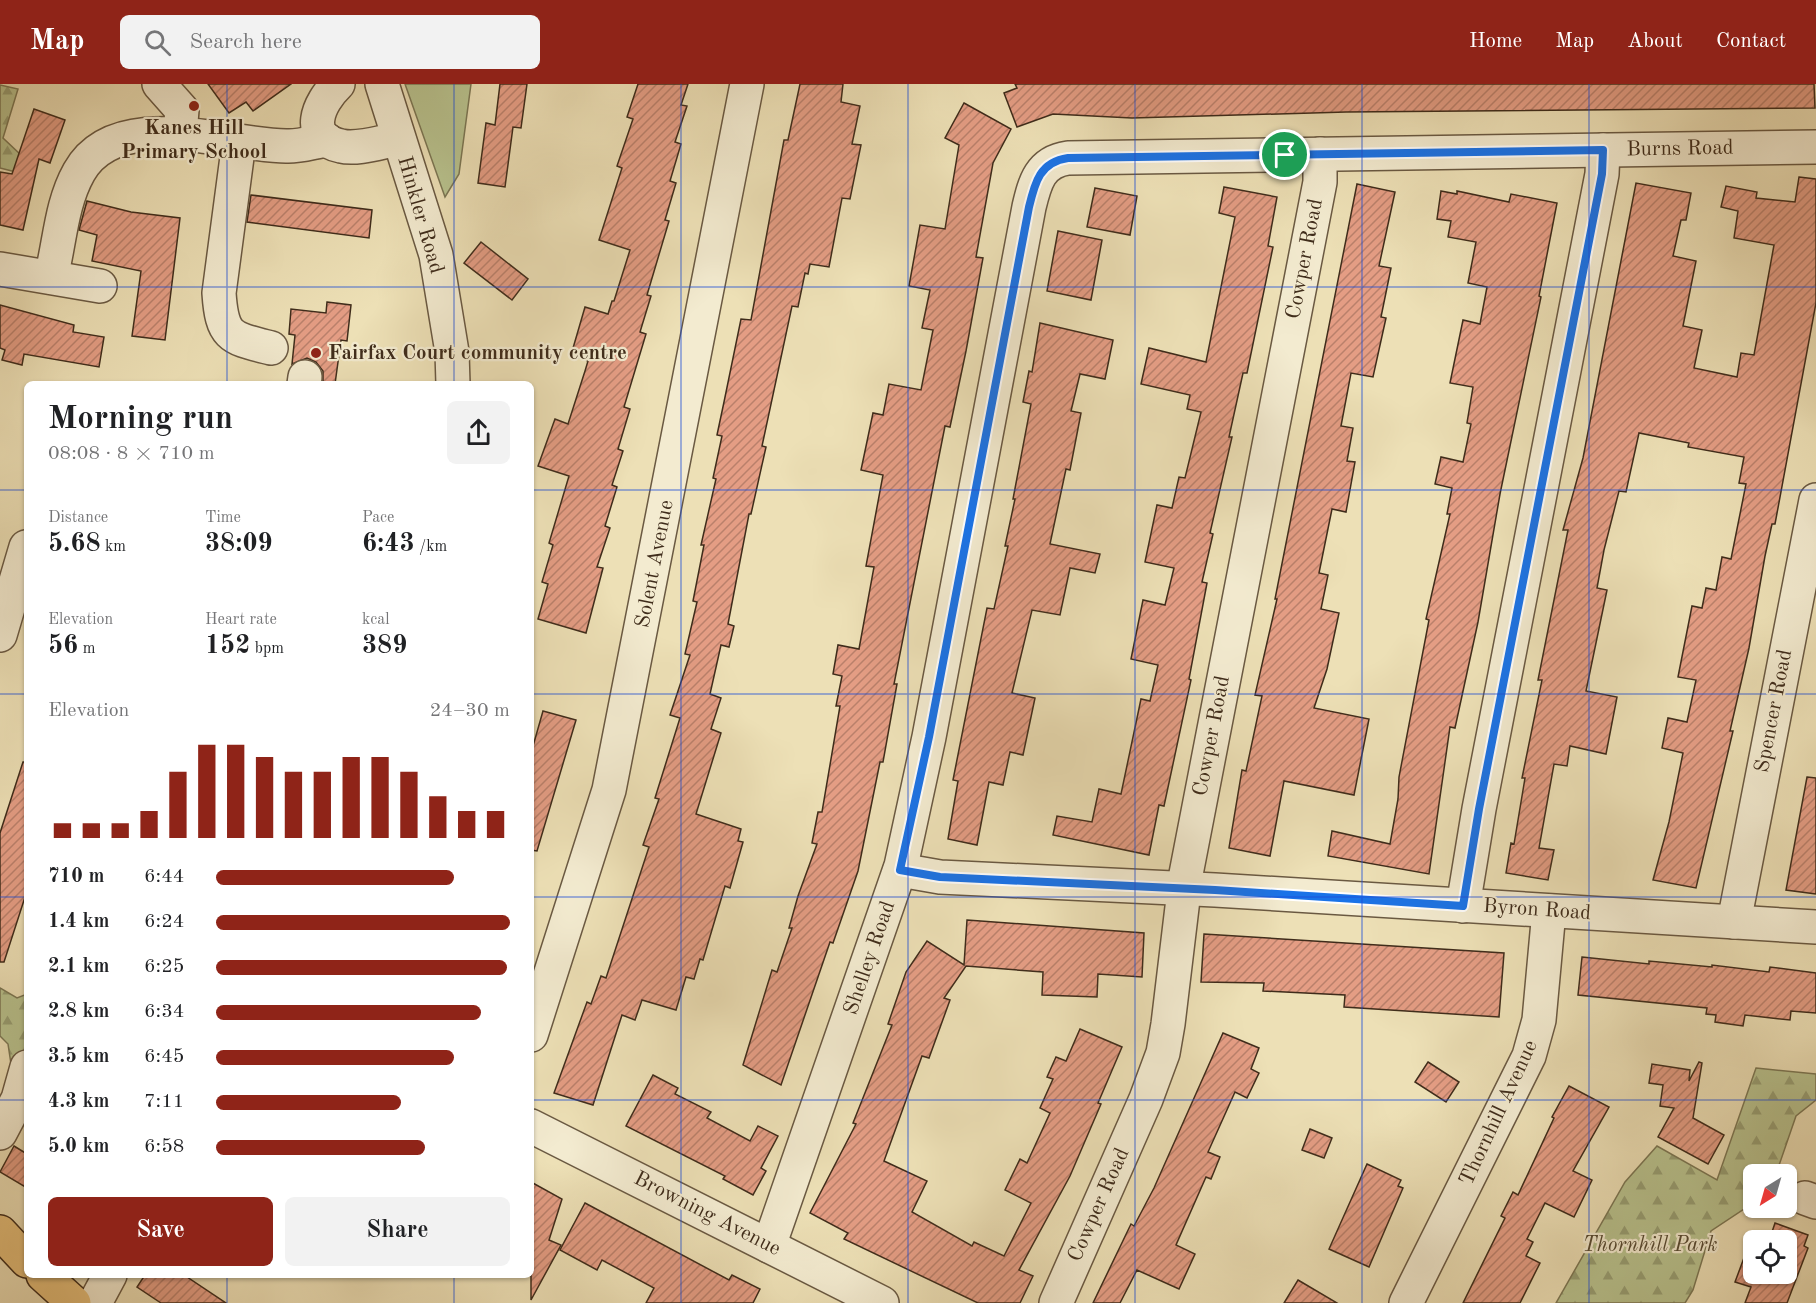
<!DOCTYPE html>
<meta charset="utf-8">
<style>
:root{--surface:#fff;--page:#f2f2f2;--text:#202124;--muted:#757577;--accent:#8f2418}
body{margin:0;font-family:"Old Standard TT",serif;background:var(--page);color:var(--text);height:100vh;display:flex;flex-direction:column;font-size:22px;white-space:nowrap}
*{box-sizing:border-box;margin:0}
p{font-size:20px;color:var(--muted)}
.icon{flex:none;width:33px;height:33px;fill:none;stroke:currentColor;stroke-width:2;stroke-linecap:round;stroke-linejoin:round}
.map{position:relative;flex:1;overflow:hidden}
.drawer{position:absolute;left:24px;top:297px;width:510px;height:897px;display:flex;flex-direction:column;background:var(--surface);border-radius:9px;box-shadow:0 2px 4px #0004}
.drawer>*{flex:none}
.needle{width:39px;rotate:217deg}
.tools{position:absolute;left:1743px;top:1080px;display:grid;gap:12px}
.tools a{display:grid;place-items:center;width:54px;height:54px;border-radius:9px;background:var(--surface);box-shadow:0 2px 4px #0004;font-size:30px}
.pin{position:absolute;display:grid;place-items:center;width:51px;height:51px;color:#fff;margin:-26px;border:3px solid #fff;border-radius:50%;box-shadow:0 2px 6px #0007}
.round{display:grid;place-items:center;flex:none;width:63px;height:63px;border-radius:9px;background:var(--page)}
.overview{display:flex;align-items:center;justify-content:space-between;height:102px;padding:0 24px}
h1{font-size:33px;font-weight:700;line-height:45px}
.metrics{display:grid;grid-template-columns:repeat(3,1fr);gap:9px;height:102px;padding:6px 24px}
.metrics div{display:grid;align-content:center}
.metrics b{font-size:26px;font-weight:700}
.metrics small{font-size:16px;font-weight:400}
.metrics p{font-size:16px}
.chart{height:168px;padding:12px 24px}
.chart p{display:flex;justify-content:space-between}
.chart svg{width:100%;height:108px;margin-top:6px;stroke:var(--accent);stroke-width:6}
.primary-button{display:flex;gap:12px;margin-top:auto;padding:12px 24px}
.primary-button a{flex:1;height:69px;border-radius:9px;background:var(--accent);color:#fff;font-size:24px;font-weight:700;line-height:69px;text-align:center}
.primary-button a+a{background:var(--page);color:var(--text)}
ul{padding:0 24px;list-style:none;font-size:20px}
li{display:grid;grid-template-columns:96px 72px 1fr;align-items:center;height:45px}
li i{height:15px;border-radius:8px;background:var(--accent)}
header{display:flex;align-items:center;gap:36px;box-sizing:border-box;height:84px;padding:0 30px;background:var(--accent);color:#fff}
header strong{font-size:28px}
nav{display:flex;gap:33px;margin-inline-start:auto;font-size:21px}
.search{width:420px;height:54px;background:var(--page);display:flex;align-items:center;gap:15px;box-sizing:border-box;padding:0 21px;border-radius:9px;color:var(--muted);font-size:22px}
.map>svg:first-child{display:block}
</style>
<header>
<strong>Map</strong>
<div class="search"><svg class="icon" aria-label="search" viewBox="0 0 24 24"><circle cx="10" cy="10" r="6"/><path d="M15 15l6 6"/></svg>Search here</div>
<nav><a>Home</a><a>Map</a><a>About</a><a>Contact</a></nav>
</header>
<div class="map">
<svg width="1816" height="1219" viewBox="0 0 1816 1219">
<defs>
<pattern id="forest-firs" width="22" height="20" patternUnits="userSpaceOnUse" patternTransform="scale(1.5)"><rect width="22" height="20" fill="#b8c28e"/><path d="M5 1l3.5 6h-7zM16 11l3.5 6h-7z" fill="#979e73"/></pattern>
<pattern id="building-hatch" width="6" height="6" patternUnits="userSpaceOnUse" patternTransform="scale(1.5)"><rect width="6" height="6" fill="#e49d84"/><path d="M-1 1l2-2M0 6l6-6M5 7l2-2" fill="none" stroke="#ba806b"/></pattern>
</defs>
<rect width="100%" height="100%" fill="#ede0b6"/>
<filter id="stains"><feTurbulence type="fractalNoise" baseFrequency=".00333" numOctaves="4"/><feColorMatrix values="0 0 0 0 .2 0 0 0 0 .09 0 0 0 0 .02 0 0 0 .5 -.17"/></filter>
<radialGradient id="worn" r=".72"><stop offset=".6" stop-color="#630" stop-opacity="0"/><stop offset="1" stop-color="#630" stop-opacity=".3"/></radialGradient>
<!-- green -->
<path fill="#b8c28e" stroke="#7c7754" stroke-width="1.5" d="M405 0H471L459 90 445 113Z"/>
<!-- forest -->
<g fill="url(#forest-firs)" stroke="#7c7754" stroke-width="1.5">
<path d="M0 1 18 5 3 54 22 72 16 88 0 84Z"/>
<path d="M0 904 17 914 27 910C27 943 28 970 14 1000L8 960 0 952Z"/>
<path d="M1756 984 1816 990V1016L1796 1032 1776 1090H1754L1753 1119 1711 1147 1693 1206 1685 1219H1556L1625 1098 1657 1062 1717 1096Z"/>
</g>
<!-- building -->
<g fill="url(#building-hatch)" stroke="#3f2c1b" stroke-width="1.5" fill-rule="evenodd">
<path d="M208 0H291L253 27 246 18 229 29Z"/>
<path d="M500 0H527L521 44 513 43 505 103 478 99 486 39 495 41Z"/>
<path d="M638 0H688L681 21 687 22 675 58 681 60 670 97 676 99 665 136 669 137 647 211 651 212 640 248 646 250 624 323 630 325 618 365 623 367 612 401 617 403 605 442 610 444 597 483 603 484 586 549 538 535 548 500 542 498 553 461 549 459 569 392 538 382 555 335 568 340 585 287 588 277 571 271 585 223 608 230 612 217H614L630 166 599 156 622 84 617 82 633 35 627 33Z"/>
<path d="M800 0H843L841 18 860 22 852 60 861 61 850 115 842 114 829 183 810 180 808 190 805 189 798 223 792 222 762 362 766 363 751 430H749L728 540 734 542 729 563 721 561 710 610 721 614 711 645 721 649 696 730 741 745 738 757 743 758 730 804 725 802 703 876 700 875 694 895 686 893 676 926 642 916 635 936 622 931 593 1021 554 1009 587 918 591 920 601 892 606 894 649 763 643 761 659 715 655 714 680 634 670 631 690 571 685 570 697 518 693 517 704 461H701L716 395 713 394 722 352 717 351 724 318 741 235 751 236 784 56H788Z"/>
<path d="M1015 0H1814L1815 24 1346 28 1132 34 1053 30 1017 43 1004 9 1017 4Z"/>
<path d="M964 19 1011 45 993 79 976 173 983 174 966 267 950 343 945 342 894 600H897L883 678H880L858 787 833 859 830 858 781 1001 743 981 772 886 777 888 792 844H789L798 812 817 760 812 759 818 728H822L840 622H836L842 592 833 590 838 561 859 565 874 483 866 482 883 391 861 386 873 329 883 331 889 300 921 306 933 246 922 244 930 206 909 202 920 141 945 145 959 61 945 54Z"/>
<path d="M34 25 65 36 50 79 39 75 23 146 0 141V88L12 90Z"/>
<path d="M1799 93 1816 95V219L1775 440H1772L1765 472 1749 564 1730 647H1733L1696 804 1653 796 1669 738 1683 669 1662 664 1668 634 1687 638 1696 596 1678 593 1692 522 1702 524 1706 504 1716 506 1722 473 1731 475 1746 400 1739 399 1744 373 1688 363 1689 359 1639 349 1626 408 1619 407 1604 466 1597 504 1607 506 1586 607 1617 613 1606 670 1570 662 1567 682 1554 680 1539 764 1554 766 1548 796 1506 789 1511 759 1514 760 1525 694H1522L1542 596H1538L1568 446H1563L1583 374 1636 99 1691 109 1686 136H1681L1673 172 1696 177 1683 242 1702 246 1694 284 1737 293 1741 269 1754 271 1774 161 1734 154 1738 127 1721 123 1726 102 1757 108 1756 114 1795 118Z"/>
<path d="M1357 100 1395 108 1379 182 1391 184 1381 233 1386 234 1373 293 1351 289 1341 342 1353 344 1347 377 1355 378 1346 428 1332 425 1319 489 1328 491 1321 525 1339 529 1327 585 1314 624 1369 635 1354 711 1284 697 1270 772 1229 764 1242 686 1246 687 1262 612 1255 611 1277 515H1275Z"/>
<path d="M1224 103 1277 113 1268 162 1273 163 1247 289H1243L1229 353H1232L1210 449 1213 450 1202 498 1207 499 1189 595 1191 596 1164 722 1159 721 1149 771 1053 751 1057 732 1092 738 1099 705 1121 710 1141 615 1150 617 1158 581 1131 575 1143 516 1165 521 1174 484 1145 478 1157 421 1172 424 1179 393 1185 394 1201 328 1187 325 1190 311 1141 300 1149 264 1206 278 1235 133 1219 129Z"/>
<path d="M1095 104 1137 112 1130 151 1087 143Z"/>
<path d="M1441 107 1457 110V107L1509 118 1511 110 1557 119 1539 212 1541 213 1500 410 1478 538 1455 644 1450 643 1429 790 1328 772 1332 747 1390 760 1398 715 1399 693 1429 536 1426 535 1450 430H1447L1452 404 1435 400 1441 373 1463 378 1471 340 1467 339 1473 303 1450 299 1463 236 1480 240 1487 203 1468 199 1476 158 1448 153 1451 137 1437 135Z"/>
<path d="M251 111 372 126 369 154 247 138Z"/>
<path d="M87 117 131 128 180 134 165 256 132 252 141 187 92 177 97 151 79 146Z"/>
<path d="M1058 147 1102 156 1091 216 1047 207Z"/>
<path d="M481 158 528 195 512 216 464 179Z"/>
<path d="M327 218 351 221 347 257 341 256 335 300H323V287L316 278 307 274 292 280 295 251 289 250 291 225 326 229Z"/>
<path d="M0 221 74 241 73 248 104 253 99 283 24 270 22 281 2 276 5 266 0 264Z"/>
<path d="M1040 239 1113 256 1105 295 1080 290 1071 327 1081 329 1070 386 1066 385 1050 460 1100 470 1095 489 1070 484 1060 531 1032 526 1012 609 1035 614 1023 671 1010 668 1003 701 989 698 977 761 948 755 958 697 953 696 987 524 994 525 1008 462H1005L1015 415H1013L1031 320 1023 318 1029 287 1032 288Z"/>
<path d="M543 627 576 636 537 767 531 766V669Z"/>
<path d="M23 678H27V807L4 878H0V749Z"/>
<path d="M1807 693 1816 694V810L1786 806Z"/>
<path d="M967 836 1144 849 1142 893 1098 890 1097 913 1042 911 1043 888 966 882 944 914 950 916 929 974 922 972 884 1077 927 1097 912 1128 972 1162 974 1158 1004 1172 1031 1119 1005 1106 1020 1075 1027 1079 1050 1029 1040 1024 1053 995 1047 993 1056 973 1066 977 1080 945 1122 963 1098 1019 1101 1020 1070 1092 1019 1186 1033 1192 1020 1219H978L844 1155 848 1149 810 1129 856 1040 853 1039 892 941 888 940 906 888 927 857 964 881Z"/>
<path d="M1204 850 1504 869 1499 933 1344 923 1345 911 1263 907 1264 899 1201 898Z"/>
<path d="M1582 873 1649 880V877L1712 883V881L1769 888 1770 883 1816 889V929L1791 927 1790 936 1745 931 1743 942 1715 938 1716 931 1706 930 1707 924 1578 911Z"/>
<path d="M1223 949 1259 964 1251 985 1259 989 1247 1014 1235 1008 1208 1068 1220 1073 1211 1095 1206 1093 1176 1161 1195 1170 1179 1205 1137 1186 1120 1219H1093L1131 1140 1134 1142 1154 1104Z"/>
<path d="M1428 978 1459 998 1446 1018 1415 998Z"/>
<path d="M1699 978 1702 979 1693 1034 1724 1051 1708 1080 1658 1053 1674 1024 1660 1022 1663 1001 1649 999 1652 980 1690 986 1689 997Z"/>
<path d="M653 991 678 1004 675 1010 711 1028 707 1034 750 1057 758 1042 778 1052 761 1084 766 1087 753 1111 723 1095 725 1092 626 1042Z"/>
<path d="M1569 1002 1609 1023 1573 1087 1592 1096 1574 1133 1545 1119 1527 1155 1533 1158 1526 1172 1540 1179 1520 1219H1463L1505 1134 1501 1132 1513 1108 1518 1111 1554 1034 1552 1033Z"/>
<path d="M1310 1045 1332 1054 1324 1074 1302 1066Z"/>
<path d="M14 1062 27 1070V1104L0 1088Z"/>
<path d="M1367 1080 1401 1096 1398 1102 1403 1104 1369 1183 1329 1165Z"/>
<path d="M531 1098 562 1115 549 1156 561 1161 531 1216Z"/>
<path d="M585 1119 729 1196 732 1191 760 1205 753 1219H646L654 1204 602 1176 597 1186 560 1166Z"/>
<path d="M1775 1139 1808 1151 1804 1162 1808 1164 1787 1219H1745L1751 1203 1735 1198 1754 1147 1770 1154ZM1754 1156H1786V1190H1754Z"/>
<path d="M145 1191H184L226 1219H161L137 1203Z"/>
<path d="M1298 1196 1337 1219H1284Z"/>
</g>
<g fill="none" stroke-linecap="round" stroke-linejoin="round">
<defs>
<g id="minor">
<path d="M159 0 182 26 180 50"/>
<path d="M338 0C318 19 303 54 341 62 357 66 381 58 398 55"/>
<path d="M382 0 436 171 452 268 453 300"/>
<path d="M239 58 219 209C222 254 231 254 271 264"/>
<path d="M0 185 100 202"/>
<path d="M51 193C60 158 61 120 79 88 116 22 227 61 286 62 299 63 313 58 327 56"/>
<path d="M304 300 305 293"/>
<path d="M0 551 26 463"/>
<path d="M900 786 940 793 1215 806 1816 843"/>
<path d="M1463 822 1479 725 1602 90 1603 66"/>
<path d="M1734 838 1816 416"/>
<path d="M531 951 609 706 747 0"/>
<path d="M531 1042 882 1219"/>
<path d="M0 1049 18 1015 27 983"/>
<path d="M1805 1114 1816 1118"/>
<path d="M769 1162 901 782 929 653 1029 123C1035 98 1040 78 1068 74L1816 63"/>
<path d="M95 1219 110 1191"/>
<path d="M1056 1219 1146 1015 1163 969 1168 940 1186 790 1320 98V70"/>
<path d="M1406 1219 1529 972 1539 936 1549 827"/>
</g>
<g id="major">
<path d="M0 1148 27 1177"/>
<path d="M43 1191 74 1219"/>
</g>
</defs>
<!-- minor casing -->
<use href="#minor" stroke="#6a5942" stroke-width="36"/>
<!-- major casing -->
<use href="#major" stroke="#3f2c1b" stroke-width="36"/>
<!-- minor -->
<use href="#minor" stroke="#f3ebd0" stroke-width="33"/>
<!-- major -->
<use href="#major" stroke="#e6c07b" stroke-width="33"/>
</g>
<g fill="none" stroke-linecap="round" stroke-linejoin="round">
<defs>
<path id="route" d="M1603 66 1602 90 1479 725 1463 822 1215 806 940 793 900 786 929 653 1029 123C1035 98 1040 78 1068 74Z"/>
</defs>
<!-- route casing -->
<use href="#route" stroke="#fff" stroke-width="12"/>
<!-- route -->
<use href="#route" stroke="#1a73e8" stroke-width="8"/>
</g>
<!-- grid -->
<path fill="none" stroke="#1d4ed8" stroke-width="1.5" stroke-opacity="0.55" d="M227 0V300M454 0V300M681 0V1219M908 0V1219M1135 0V1219M1362 0V1219M1589 0V1219M0 203H1816M0 406H27M531 406H1816M0 610H27M531 610H1816M0 813H27M531 813H1816M0 1016H27M531 1016H1816M227 1191V1219M454 1191V1219"/>
<!-- markers -->
<g fill="#8f2418" stroke="#f3ebd0" stroke-width="2">
<circle cx="194" cy="22" r="6"/>
<circle cx="316" cy="269" r="6"/>
</g>
<g text-anchor="middle" dominant-baseline="central" stroke-width="4.5" stroke-linejoin="round" paint-order="stroke">
<!-- poi labels -->
<g font-size="21" font-weight="bold" fill="#3f2c1b" stroke="#f3ebd0">
<text x="194" y="44">Kanes Hill<tspan x="194" dy="24">Primary School</tspan></text>
<text x="328" y="269" text-anchor="start">Fairfax Court community centre</text>
</g>
<!-- street labels -->
<g font-size="21" fill="#3f2c1b" stroke="#f3ebd0">
<text transform="translate(1680 65) rotate(-1)">Burns Road</text>
<text transform="translate(420 131) rotate(74)">Hinkler Road</text>
<text transform="translate(1305 175) rotate(-79)">Cowper Road</text>
<text transform="translate(655 480) rotate(-79)">Solent Avenue</text>
<text transform="translate(1774 627) rotate(-79)">Spencer Road</text>
<text transform="translate(1212 652) rotate(-79)">Cowper Road</text>
<text transform="translate(1537 826) rotate(4)">Byron Road</text>
<text transform="translate(870 874) rotate(-71)">Shelley Road</text>
<text transform="translate(1499 1029) rotate(-65)">Thornhill Avenue</text>
<text transform="translate(1099 1121) rotate(-66)">Cowper Road</text>
<text transform="translate(707 1130) rotate(27)">Browning Avenue</text>
</g>
<!-- park labels -->
<g font-size="21" font-style="italic" fill="#574a32" stroke="#f3ebd0">
<text x="1650" y="1161">Thornhill Park</text>
</g>
</g>
<rect width="100%" height="100%" filter="url(#stains)"/>
<rect width="100%" height="100%" fill="url(#worn)"/>
</svg>
<div class="tools">
<a><svg class="needle" viewBox="-14 -14 28 28"><path d="M0-13l5 13h-10z" fill="#e53935"/><path d="M0 13l5-13h-10z" fill="#757577"/></svg></a>
<a><svg class="icon" aria-label="locate" viewBox="0 0 24 24"><circle cx="12" cy="12" r="6"/><path d="M12 2v4M12 18v4M2 12h4M18 12h4"/></svg></a>
</div>
<div class="pin" style="left:1285px;top:71px;background:#1e9e55"><svg class="icon" aria-label="arrive" viewBox="0 0 24 24"><path d="M6 21V4h12l-3 4 3 4H6"/></svg></div>
<section class="drawer">
<div class="overview"><div><h1>Morning run</h1><p>08:08 · 8 × 710 m</p></div><a class="round"><svg class="icon" aria-label="share" viewBox="0 0 24 24"><path d="M12 15V3M7 8l5-5 5 5M5 13v7h14v-7"/></svg></a></div>
<div class="metrics">
<div><p>Distance</p><b>5.68<small> km</small></b></div>
<div><p>Time</p><b>38:09</b></div>
<div><p>Pace</p><b>6:43<small> /km</small></b></div>
</div>
<div class="metrics">
<div><p>Elevation</p><b>56<small> m</small></b></div>
<div><p>Heart rate</p><b>152<small> bpm</small></b></div>
<div><p>kcal</p><b>389</b></div>
</div>
<div class="chart"><p><span>Elevation</span>24–30 m</p>
<svg viewBox="0 0 160 44" preserveAspectRatio="none"><path d="M5 44V38M15 44V38M25 44V38M35 44V33M45 44V17M55 44V6M65 44V6M75 44V11M85 44V17M95 44V17M105 44V11M115 44V11M125 44V17M135 44V27M145 44V33M155 44V33"/></svg>
</div>
<ul>
<li><b>710 m</b>6:44<i style="width:81%"></i></li>
<li><b>1.4 km</b>6:24<i style="width:100%"></i></li>
<li><b>2.1 km</b>6:25<i style="width:99%"></i></li>
<li><b>2.8 km</b>6:34<i style="width:90%"></i></li>
<li><b>3.5 km</b>6:45<i style="width:81%"></i></li>
<li><b>4.3 km</b>7:11<i style="width:63%"></i></li>
<li><b>5.0 km</b>6:58<i style="width:71%"></i></li>
</ul>
<div class="primary-button"><a>Save</a><a>Share</a></div>
</section>
</div>
